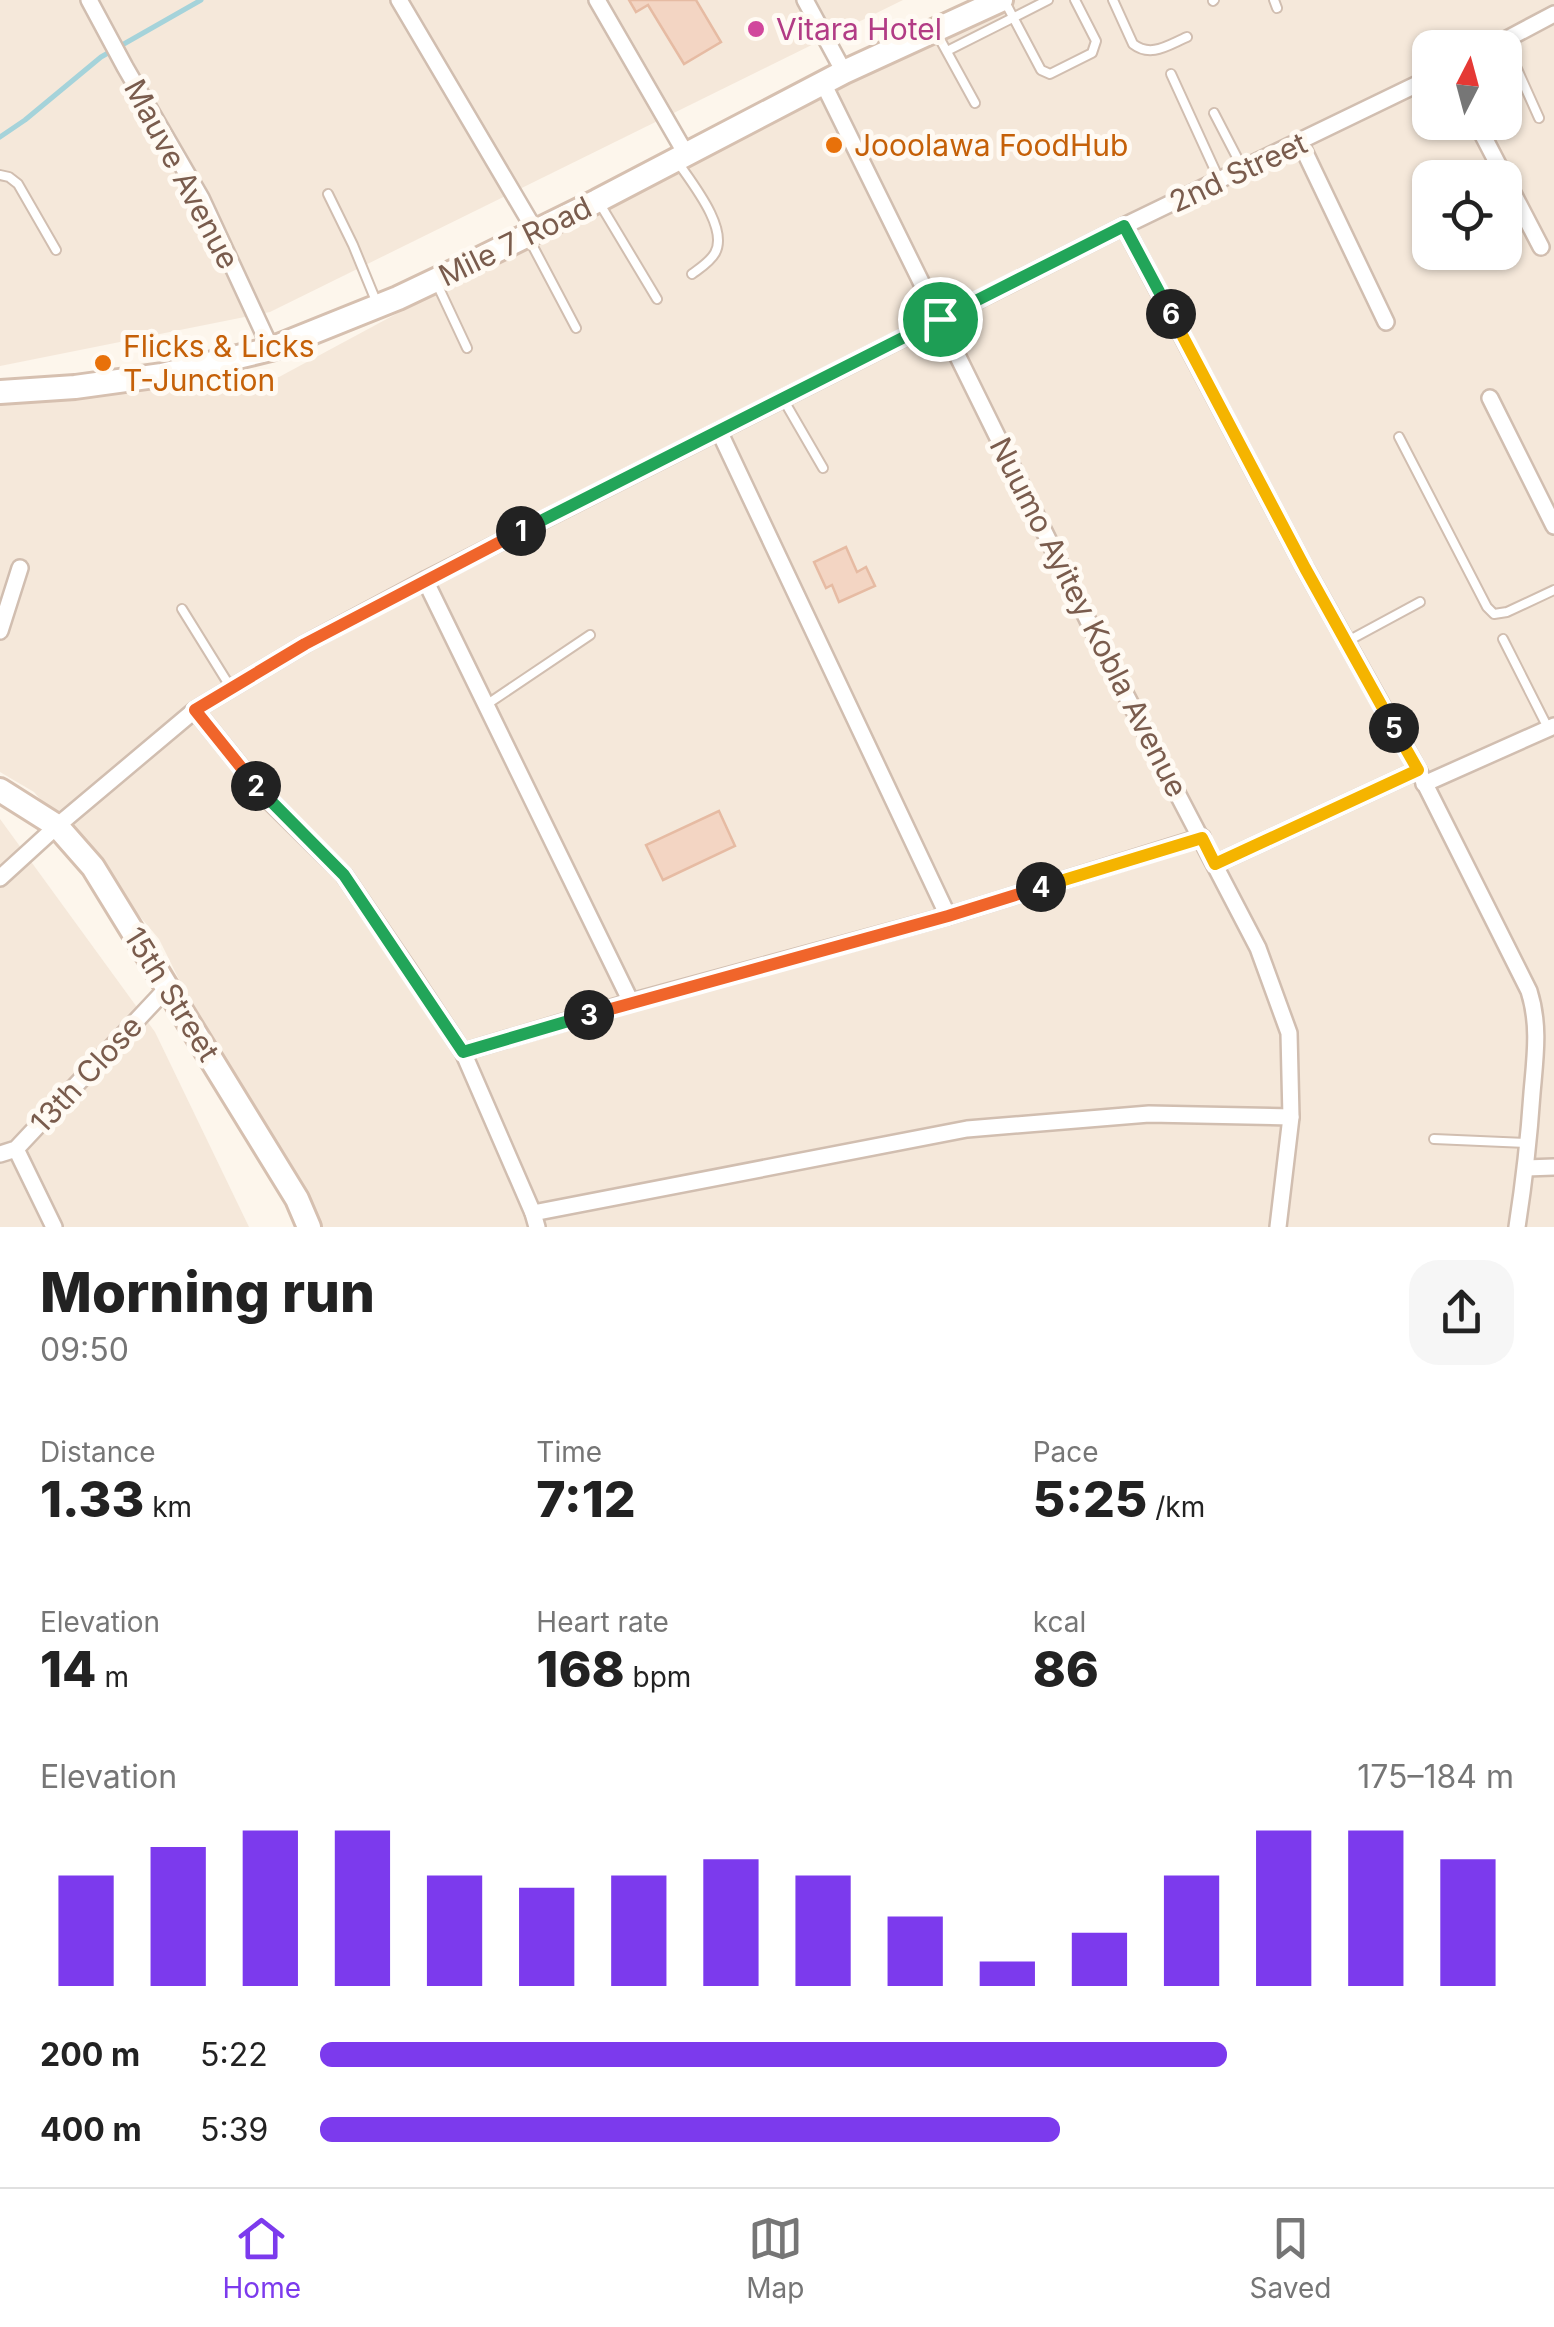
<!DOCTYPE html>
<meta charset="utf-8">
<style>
:root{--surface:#fff;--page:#f6f6f6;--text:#222;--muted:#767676;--line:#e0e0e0;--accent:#7c3aed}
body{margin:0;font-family:Inter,sans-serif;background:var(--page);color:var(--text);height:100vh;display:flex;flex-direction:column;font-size:38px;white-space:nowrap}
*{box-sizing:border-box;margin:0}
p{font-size:32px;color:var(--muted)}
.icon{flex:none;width:55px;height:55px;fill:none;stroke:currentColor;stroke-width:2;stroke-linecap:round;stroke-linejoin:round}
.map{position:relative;height:1227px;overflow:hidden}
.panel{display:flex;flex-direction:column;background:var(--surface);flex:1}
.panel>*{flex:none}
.needle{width:65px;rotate:6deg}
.buttons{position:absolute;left:1412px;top:30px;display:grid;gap:20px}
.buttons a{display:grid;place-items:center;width:110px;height:110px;border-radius:20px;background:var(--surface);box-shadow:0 2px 8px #0004;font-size:50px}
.pin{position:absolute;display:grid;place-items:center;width:85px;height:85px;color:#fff;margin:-42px;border:5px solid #fff;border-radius:50%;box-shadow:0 2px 10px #0007}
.km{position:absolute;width:50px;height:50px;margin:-25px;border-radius:50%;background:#222;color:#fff;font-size:28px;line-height:50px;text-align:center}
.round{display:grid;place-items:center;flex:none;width:105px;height:105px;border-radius:30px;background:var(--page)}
.headline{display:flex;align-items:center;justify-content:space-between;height:170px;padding:0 40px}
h1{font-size:55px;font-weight:800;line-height:75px}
.metrics{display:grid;grid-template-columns:repeat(3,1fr);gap:15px;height:170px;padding:10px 40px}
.metrics div{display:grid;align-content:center}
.metrics b{font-size:50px;font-weight:800}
.metrics small{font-size:28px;font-weight:400}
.metrics p{font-size:28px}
.chart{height:280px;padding:20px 40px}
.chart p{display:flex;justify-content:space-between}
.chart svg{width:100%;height:180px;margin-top:10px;stroke:var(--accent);stroke-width:6}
ul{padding:0 40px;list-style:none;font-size:32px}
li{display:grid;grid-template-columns:160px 120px 1fr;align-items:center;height:75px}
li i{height:25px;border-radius:12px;background:var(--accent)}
.dock{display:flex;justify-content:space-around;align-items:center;height:140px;border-top:2px solid var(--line);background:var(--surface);font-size:28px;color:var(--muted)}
.dock a{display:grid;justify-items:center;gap:5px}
.dock .active{color:var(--accent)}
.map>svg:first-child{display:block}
</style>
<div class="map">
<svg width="1554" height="1227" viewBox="0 0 1554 1227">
<rect width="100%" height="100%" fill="#fdf6ec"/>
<!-- residential -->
<g fill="#f5e8da" fill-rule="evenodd">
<path d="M0 0H903L270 312 0 366Z"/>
<path d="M979 0H1554V1227H301L159 939 34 792 0 772V404L279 377ZM1430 48H1505V122H1430ZM1430 178H1505V252H1430Z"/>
<path d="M0 819 155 1032 249 1227H0Z"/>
</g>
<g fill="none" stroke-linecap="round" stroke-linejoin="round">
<!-- stream -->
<path stroke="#a5d3da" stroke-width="5" d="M0 137 25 120 101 57 201 0"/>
</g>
<!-- building -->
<g fill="#f3d5c3" stroke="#e6bba3" stroke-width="2.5">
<path d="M629 0H696L721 42 684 64 648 5 636 12Z"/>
<path d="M846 547 857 572 866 567 875 586 839 602 832 585 826 588 814 562Z"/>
<path d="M719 811 735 846 663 880 646 845Z"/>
</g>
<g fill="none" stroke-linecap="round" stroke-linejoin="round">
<defs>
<g id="lane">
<path d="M1004 0 1041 70 1050 74 1092 53 1096 41 1075 0"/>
<path d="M1113 0 1133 44C1151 58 1168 45 1187 37"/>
<path d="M1274 0 1277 8"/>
<path d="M1213 1 1214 0"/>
<path d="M936 32 975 103"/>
<path d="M1504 40 1539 118"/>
<path d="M947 51 1048 0"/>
<path d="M1171 74 1219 179"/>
<path d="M1214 113 1242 167"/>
<path d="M677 161C691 182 729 228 715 253 710 262 700 268 692 274"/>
<path d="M0 175 9 177 18 184 56 250"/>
<path d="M328 194 353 245 376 301"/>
<path d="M600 204 657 299"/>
<path d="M529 239 576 328"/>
<path d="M437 284 467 348"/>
<path d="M783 399 823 468"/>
<path d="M1399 437 1487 607 1494 614 1507 612 1554 590"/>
<path d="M182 609 231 688"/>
<path d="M1503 639 1548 728"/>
<path d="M1346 642 1420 602"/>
<path d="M486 705 590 635"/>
<path d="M1434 1139 1528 1143"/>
</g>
<g id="street">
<path d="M89 0 125 67 201 198 271 349"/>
<path d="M399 0 536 232"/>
<path d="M597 0 686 154"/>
<path d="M805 0 844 72"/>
<path d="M1490 48 1554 14"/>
<path d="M823 83 1105 655 1258 948 1289 1033 1291 1117 1278 1227"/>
<path d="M1476 122 1541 247"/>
<path d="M1300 142 1386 322"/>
<path d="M1124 226 1305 568 1418 770 1529 991C1540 1025 1535 1058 1532 1093 1529 1138 1524 1182 1517 1227"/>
<path d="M1490 398 1554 526"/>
<path d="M719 431 948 916"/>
<path d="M425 580 631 1002"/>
<path d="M0 631 20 568"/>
<path d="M195 710 266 798 344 875 408 969 463 1052 533 1213 537 1227"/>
<path d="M1424 784 1554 726"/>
<path d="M1215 864 1418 770"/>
<path d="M0 878 57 826 195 710 305 644 425 580 1124 226 1430 78"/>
<path d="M463 1052 631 1002 948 916 1202 837"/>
<path d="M16 1149 54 1227"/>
<path d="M0 1154 16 1149 168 987"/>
<path d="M1526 1168 1554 1167"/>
<path d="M533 1213 967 1129 1149 1114 1291 1117"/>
</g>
<g id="secondary">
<path d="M0 392 75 387 162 375 271 349 398 298 459 269 597 201 844 72 1001 0"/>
<path d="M0 790 57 826 93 867 297 1199 309 1227"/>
</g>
</defs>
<!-- lane casing -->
<use href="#lane" stroke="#d1beb0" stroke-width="12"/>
<!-- street casing -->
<use href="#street" stroke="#d1beb0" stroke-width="20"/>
<!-- secondary casing -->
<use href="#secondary" stroke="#d6c0b0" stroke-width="28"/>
<!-- lane -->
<use href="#lane" stroke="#fff" stroke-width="8"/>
<!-- street -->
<use href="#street" stroke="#fff" stroke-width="15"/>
<!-- secondary -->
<use href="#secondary" stroke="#fff" stroke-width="22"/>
</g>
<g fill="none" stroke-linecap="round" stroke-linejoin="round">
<defs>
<path id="split-1" d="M521 531 940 319"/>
<path id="split-2" d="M256 786 195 710 305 644 521 531"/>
<path id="split-3" d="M256 786 344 875 463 1052 589 1015"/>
<path id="split-4" d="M589 1015 948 916 1041 887"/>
<path id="split-5" d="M1041 887 1202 838 1215 864 1418 770 1394 728"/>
<path id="split-6" d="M1171 314 1305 568 1394 728"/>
<path id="split-7" d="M940 319 1124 226 1171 314"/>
</defs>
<!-- split-1 casing -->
<use href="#split-1" stroke="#fff" stroke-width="20"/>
<!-- split-2 casing -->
<use href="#split-2" stroke="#fff" stroke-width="20"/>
<!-- split-3 casing -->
<use href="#split-3" stroke="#fff" stroke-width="20"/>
<!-- split-4 casing -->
<use href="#split-4" stroke="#fff" stroke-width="20"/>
<!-- split-5 casing -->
<use href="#split-5" stroke="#fff" stroke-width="20"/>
<!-- split-6 casing -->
<use href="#split-6" stroke="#fff" stroke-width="20"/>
<!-- split-7 casing -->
<use href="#split-7" stroke="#fff" stroke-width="20"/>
<!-- split-1 -->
<use href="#split-1" stroke="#22a559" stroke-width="12"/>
<!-- split-2 -->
<use href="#split-2" stroke="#f0652b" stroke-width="12"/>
<!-- split-3 -->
<use href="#split-3" stroke="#22a559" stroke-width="12"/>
<!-- split-4 -->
<use href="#split-4" stroke="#f0652b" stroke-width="12"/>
<!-- split-5 -->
<use href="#split-5" stroke="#f5b400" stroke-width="12"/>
<!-- split-6 -->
<use href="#split-6" stroke="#f5b400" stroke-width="12"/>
<!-- split-7 -->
<use href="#split-7" stroke="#22a559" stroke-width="12"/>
</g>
<!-- markers -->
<circle fill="#d1479c" stroke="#fffaf3" stroke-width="4" cx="756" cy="29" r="10"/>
<g fill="#e8710a" stroke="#fffaf3" stroke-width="4">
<circle cx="834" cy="145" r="10"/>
<circle cx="103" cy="363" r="10"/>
</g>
<g text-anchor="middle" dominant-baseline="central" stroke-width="10" stroke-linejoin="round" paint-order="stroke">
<!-- hotel labels -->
<g font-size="30" fill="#b23c85" stroke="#fffaf3" text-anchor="start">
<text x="776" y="29">Vitara Hotel</text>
</g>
<!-- food labels -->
<g font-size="30" fill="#c56008" stroke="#fffaf3" text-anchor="start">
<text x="854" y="145">Jooolawa FoodHub</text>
<text x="123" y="346">Flicks &amp; Licks<tspan x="123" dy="34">T-Junction</tspan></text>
</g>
<!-- street labels -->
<g font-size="30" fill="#7a5c4d" stroke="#fffaf3">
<text transform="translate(1238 172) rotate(-25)">2nd Street</text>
<text transform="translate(182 174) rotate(62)">Mauve Avenue</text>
<text transform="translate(515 241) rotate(-26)">Mile 7 Road</text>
<text transform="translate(1089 617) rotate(63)">Nuumo Ayitey Kobla Avenue</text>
<text transform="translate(172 994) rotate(58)">15th Street</text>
<text transform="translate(86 1074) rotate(-47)">13th Close</text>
</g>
</g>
</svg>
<div class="buttons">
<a><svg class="needle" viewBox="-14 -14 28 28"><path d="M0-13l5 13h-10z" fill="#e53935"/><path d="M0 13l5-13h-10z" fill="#767676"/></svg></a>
<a><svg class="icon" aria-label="locate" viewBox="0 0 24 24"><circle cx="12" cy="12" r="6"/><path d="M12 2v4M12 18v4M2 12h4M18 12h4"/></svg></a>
</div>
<div class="pin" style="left:940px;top:319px;background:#1e9e55"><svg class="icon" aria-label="arrive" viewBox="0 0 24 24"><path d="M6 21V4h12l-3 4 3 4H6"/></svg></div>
<b class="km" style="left:521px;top:531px">1</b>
<b class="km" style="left:256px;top:786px">2</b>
<b class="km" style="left:589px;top:1015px">3</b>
<b class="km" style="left:1041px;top:887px">4</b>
<b class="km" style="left:1394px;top:728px">5</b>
<b class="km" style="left:1171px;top:314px">6</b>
</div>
<section class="panel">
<div class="headline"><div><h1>Morning run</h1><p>09:50</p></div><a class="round"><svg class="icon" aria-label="share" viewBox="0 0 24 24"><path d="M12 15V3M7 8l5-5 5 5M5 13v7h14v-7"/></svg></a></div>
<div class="metrics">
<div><p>Distance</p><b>1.33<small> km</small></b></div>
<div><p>Time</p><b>7:12</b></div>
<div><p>Pace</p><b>5:25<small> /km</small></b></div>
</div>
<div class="metrics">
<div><p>Elevation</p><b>14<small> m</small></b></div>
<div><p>Heart rate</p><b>168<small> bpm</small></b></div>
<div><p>kcal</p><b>86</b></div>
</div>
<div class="chart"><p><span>Elevation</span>175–184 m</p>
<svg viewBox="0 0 160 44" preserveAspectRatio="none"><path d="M5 44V17M15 44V10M25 44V6M35 44V6M45 44V17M55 44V20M65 44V17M75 44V13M85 44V17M95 44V27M105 44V38M115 44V31M125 44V17M135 44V6M145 44V6M155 44V13"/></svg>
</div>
<ul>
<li><b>200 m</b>5:22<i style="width:76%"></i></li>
<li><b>400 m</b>5:39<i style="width:62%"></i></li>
</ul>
</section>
<nav class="dock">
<a class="active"><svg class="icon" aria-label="home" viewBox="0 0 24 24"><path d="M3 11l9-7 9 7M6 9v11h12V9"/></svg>Home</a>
<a><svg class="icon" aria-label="map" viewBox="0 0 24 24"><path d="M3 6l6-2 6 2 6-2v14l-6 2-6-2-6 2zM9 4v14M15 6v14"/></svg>Map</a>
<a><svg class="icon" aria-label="saved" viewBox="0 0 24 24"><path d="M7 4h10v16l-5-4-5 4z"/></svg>Saved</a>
</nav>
